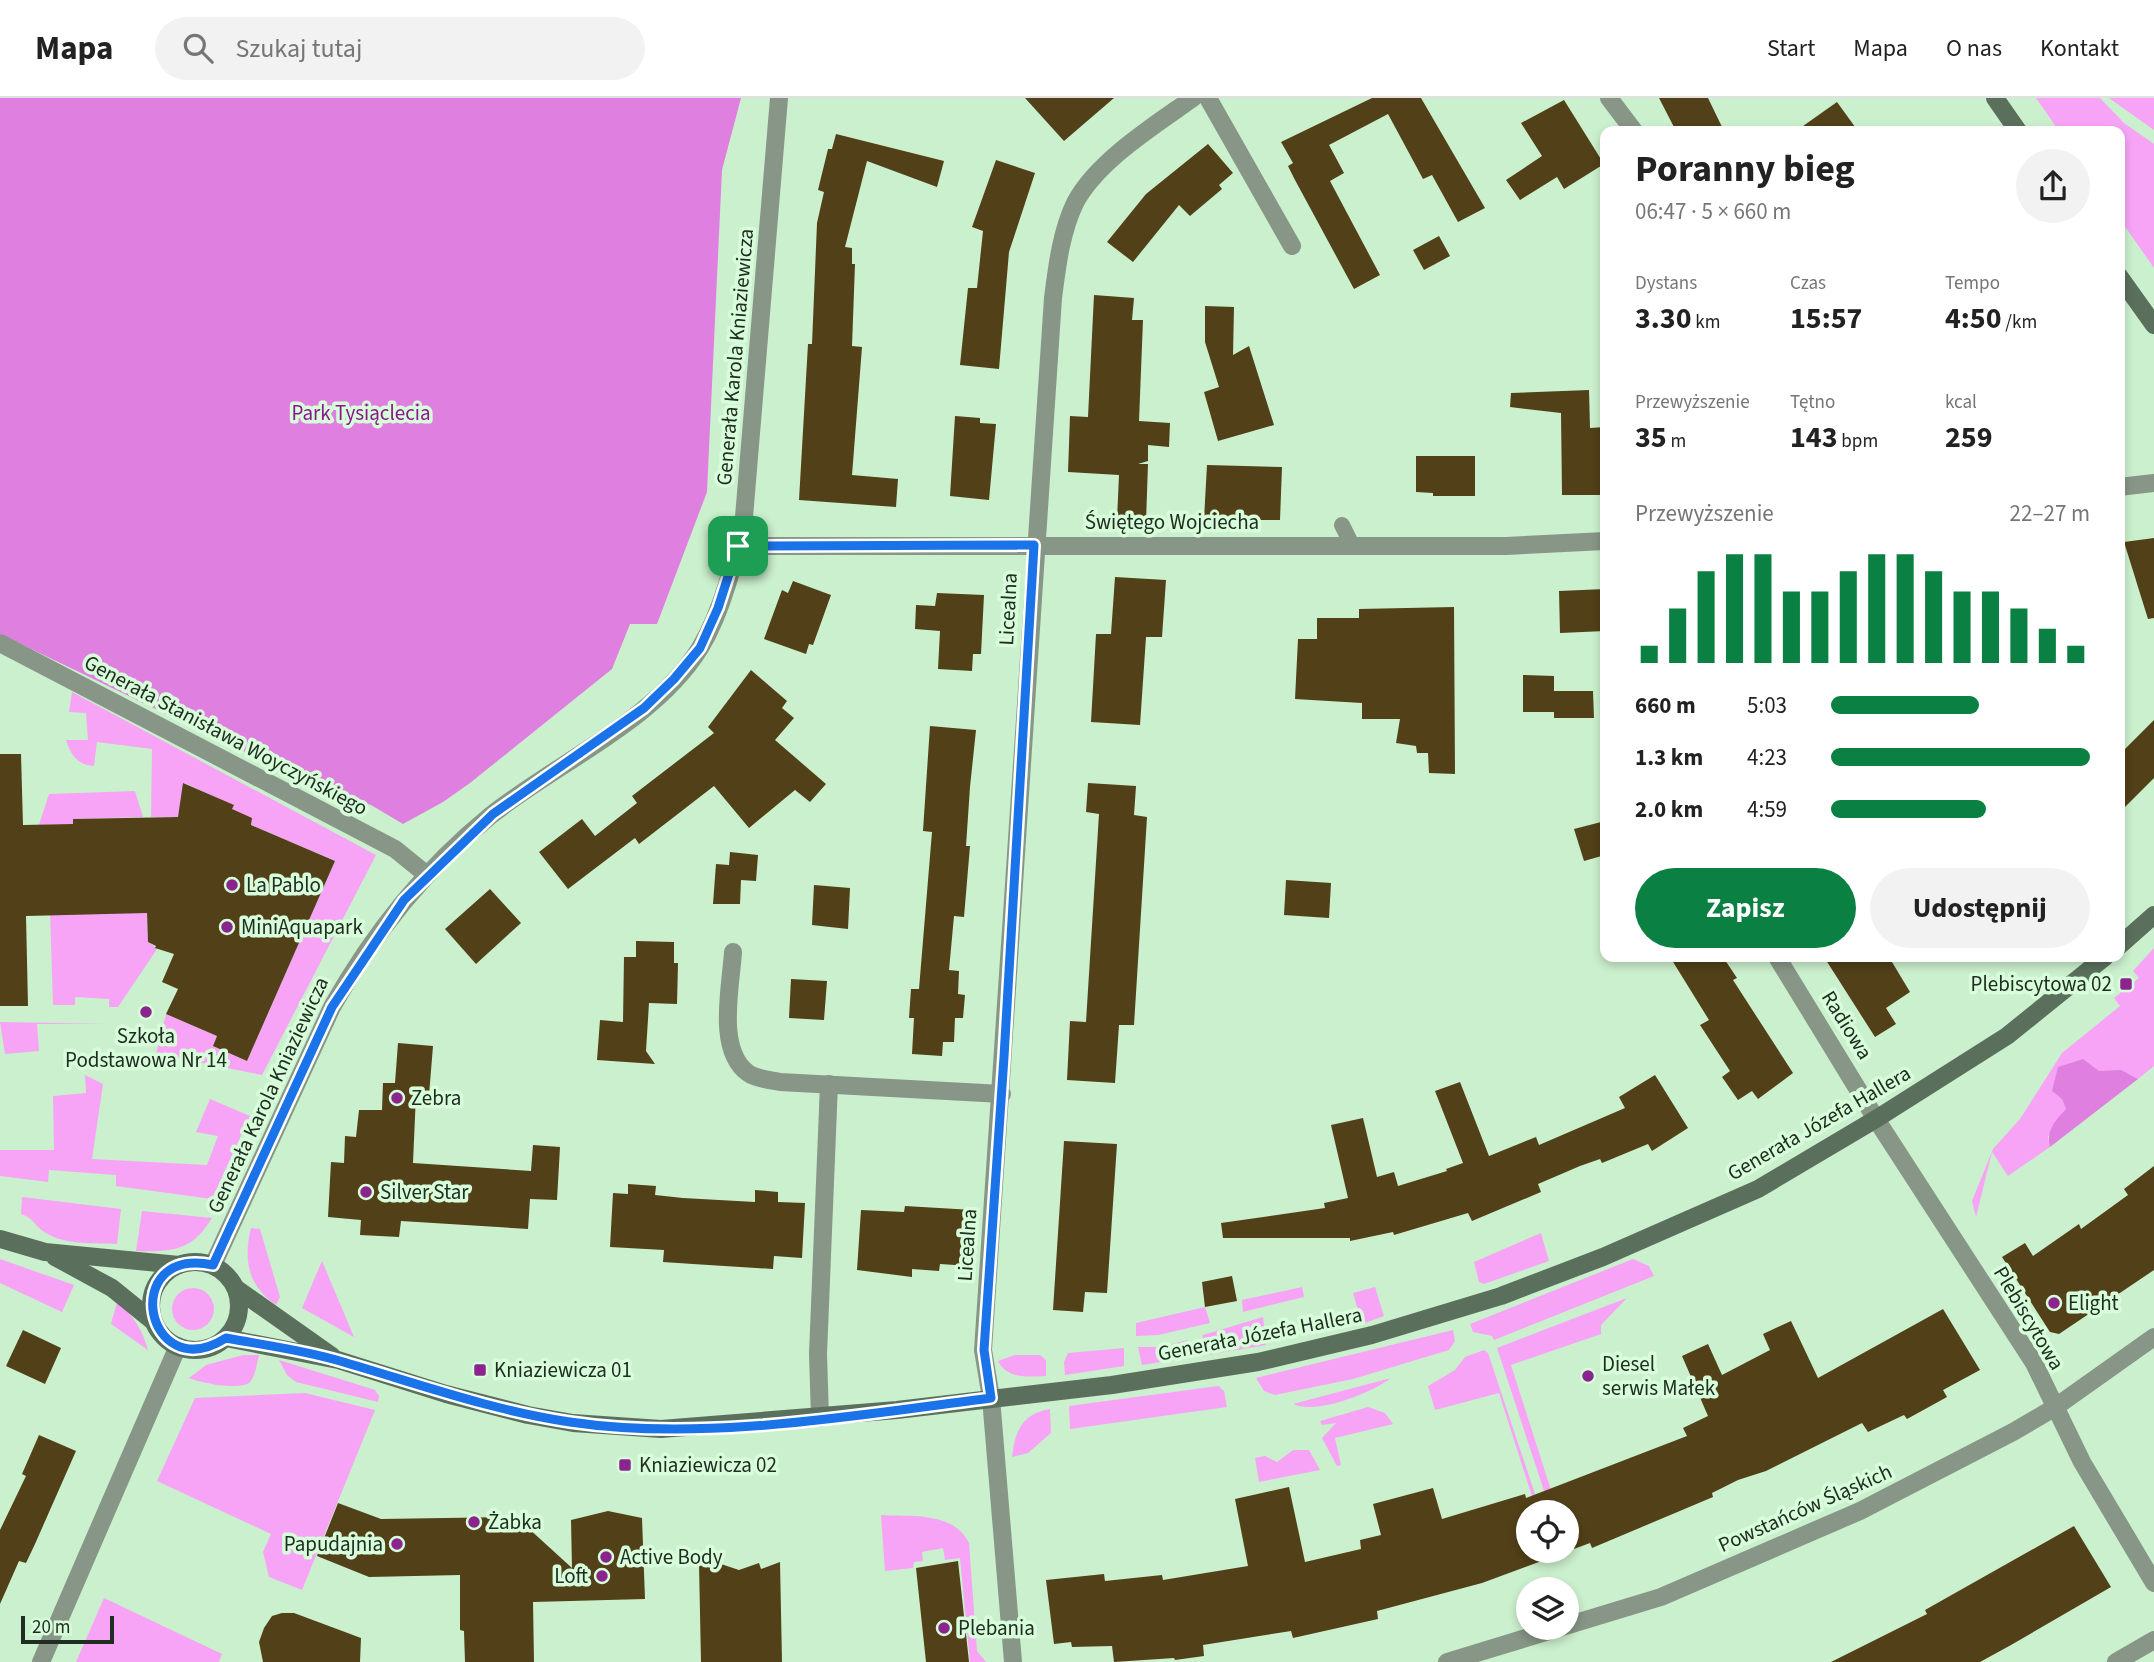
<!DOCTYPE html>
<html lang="pl">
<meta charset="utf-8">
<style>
:root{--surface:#fff;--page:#f2f2f2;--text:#222;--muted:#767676;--line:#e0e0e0;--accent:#0b8043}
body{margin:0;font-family:"Source Sans 3",sans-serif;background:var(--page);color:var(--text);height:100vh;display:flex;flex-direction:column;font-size:26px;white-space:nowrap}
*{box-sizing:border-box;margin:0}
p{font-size:23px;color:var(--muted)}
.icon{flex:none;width:38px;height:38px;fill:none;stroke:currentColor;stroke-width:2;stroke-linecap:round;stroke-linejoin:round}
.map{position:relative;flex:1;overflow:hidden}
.panel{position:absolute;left:1600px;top:28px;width:525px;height:836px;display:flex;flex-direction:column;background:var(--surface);border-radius:14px;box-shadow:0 4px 10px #0003}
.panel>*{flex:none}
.buttons{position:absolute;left:1516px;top:1402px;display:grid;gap:14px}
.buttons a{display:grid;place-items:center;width:63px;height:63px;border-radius:50%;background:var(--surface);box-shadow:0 4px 10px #0003;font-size:35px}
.scale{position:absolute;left:21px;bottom:18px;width:93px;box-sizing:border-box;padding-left:7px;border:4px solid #202e21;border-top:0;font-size:19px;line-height:24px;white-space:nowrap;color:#202e21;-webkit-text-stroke:5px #d8fdda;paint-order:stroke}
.pin{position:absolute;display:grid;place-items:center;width:60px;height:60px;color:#fff;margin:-30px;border-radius:14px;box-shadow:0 4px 10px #0006}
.round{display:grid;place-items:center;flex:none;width:74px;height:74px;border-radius:37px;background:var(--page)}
.headline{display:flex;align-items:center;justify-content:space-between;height:119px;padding:0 35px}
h1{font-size:38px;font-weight:700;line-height:52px}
.figures{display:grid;grid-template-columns:repeat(3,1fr);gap:10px;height:119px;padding:7px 35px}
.figures div{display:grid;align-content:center}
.figures b{font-size:30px;font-weight:700}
.figures small{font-size:19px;font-weight:400}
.figures p{font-size:19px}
.chart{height:196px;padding:14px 35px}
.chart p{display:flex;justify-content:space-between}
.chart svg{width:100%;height:126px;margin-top:7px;stroke:var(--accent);stroke-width:6}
.button{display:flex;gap:14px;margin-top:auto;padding:14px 35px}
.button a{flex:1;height:80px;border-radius:42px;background:var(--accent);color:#fff;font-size:28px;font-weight:700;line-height:80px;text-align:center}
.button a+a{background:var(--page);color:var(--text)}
ul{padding:0 35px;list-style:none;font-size:23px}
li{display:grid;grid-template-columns:112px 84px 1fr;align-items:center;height:52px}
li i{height:18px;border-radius:9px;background:var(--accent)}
header{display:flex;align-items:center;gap:42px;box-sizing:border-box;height:98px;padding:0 35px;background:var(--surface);border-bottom:2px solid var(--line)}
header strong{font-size:33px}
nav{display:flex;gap:38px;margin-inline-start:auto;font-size:24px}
.search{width:490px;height:63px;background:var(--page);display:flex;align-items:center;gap:18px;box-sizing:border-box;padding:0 24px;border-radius:38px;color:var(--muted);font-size:26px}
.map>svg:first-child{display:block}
</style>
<header>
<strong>Mapa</strong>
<div class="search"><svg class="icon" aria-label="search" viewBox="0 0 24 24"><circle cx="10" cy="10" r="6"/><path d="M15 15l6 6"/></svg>Szukaj tutaj</div>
<nav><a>Start</a><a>Mapa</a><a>O nas</a><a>Kontakt</a></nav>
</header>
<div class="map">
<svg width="2154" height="1564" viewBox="0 0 2154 1564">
<rect width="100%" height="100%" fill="#cbf0cd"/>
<!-- green -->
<g fill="#f7a4f7">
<path d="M2036 0H2100L2124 25 2154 46V170L2119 120V33H2059Z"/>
<path d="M2109 0H2154V32Z"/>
<path d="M72 594 376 757 262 977 156 956 166 916 217 938 213 948 247 963 335 763 251 727 252 724 232 711 233 707 184 685 179 719H151L152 651 97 644 94 668C77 667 71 657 66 642H88L86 615 69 614Z"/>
<path d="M135 693 143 719 73 721V726L39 727 49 696Z"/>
<path d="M49 782 147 815 148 843 157 851 118 909H109V901L75 899V907H53Z"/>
<path d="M2154 850V968L2138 981C2102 962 2091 980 2062 1001L2066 1011 2048 1039 2050 1049 2008 1078 1992 1054 1976 1119 1972 1103 1993 1051 2020 1021 2062 955 2120 908 2114 900 2139 880 2133 873Z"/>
<path d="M0 924 107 926H37L39 953 5 956Z"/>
<path d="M85 977 103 986 92 1061 207 1067 218 1038 196 1034 210 1001 250 1018 212 1101 116 1088V1077L49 1072 48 1084 0 1078V1052H54L53 998 86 995Z"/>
<path d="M22 1099 121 1111 117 1146C95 1145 65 1147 46 1135 35 1129 34 1120 21 1116Z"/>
<path d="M142 1113 212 1120C192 1153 172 1154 136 1153Z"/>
<path d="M251 1130 260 1131 280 1199 276 1207C248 1188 243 1162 251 1130Z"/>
<path d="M1541 1135 1549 1163 1484 1186 1479 1184 1474 1164Z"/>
<path d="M0 1161 74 1187 62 1214 0 1185Z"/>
<path d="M1633 1161 1649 1168 1654 1178 1494 1242 1492 1238 1473 1234 1470 1226Z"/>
<path d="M322 1163 354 1239 302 1210Z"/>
<path d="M1302 1189 1304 1199 1243 1214 1242 1202Z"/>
<path d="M1375 1189 1384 1218 1365 1225 1360 1219 1353 1195Z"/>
<circle cx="193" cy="1211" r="21"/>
<path d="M1627 1200 1601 1227V1236L1511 1267 1558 1414H1551L1497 1250Z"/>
<path d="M117 1204C134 1217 142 1232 148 1252L111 1226Z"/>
<path d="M1205 1209 1210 1225 1158 1237 1136 1238V1225Z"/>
<path d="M1263 1219 1266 1247 1201 1258 1203 1237Z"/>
<path d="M1453 1232 1455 1243 1449 1252 1353 1281 1275 1297 1264 1293 1256 1280Z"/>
<path d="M1188 1242 1187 1260 1142 1267 1138 1249H1160Z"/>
<path d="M1124 1250V1268L1065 1277 1064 1264 1068 1255Z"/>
<path d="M1484 1252 1488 1255 1541 1414H1537L1499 1295 1435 1312 1428 1288 1455 1272 1465 1259Z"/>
<path d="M243 1257H259C257 1265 255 1279 250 1284 240 1293 201 1285 189 1280L206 1267Z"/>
<path d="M1015 1257H1040L1046 1262V1278C1028 1279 1007 1281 998 1263Z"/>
<path d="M279 1262 375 1292 379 1298 378 1304 296 1284 287 1277Z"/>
<path d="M1391 1280C1371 1295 1317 1317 1293 1306Z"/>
<path d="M1218 1288 1224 1293 1227 1309 1070 1331 1069 1308Z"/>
<path d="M305 1295 375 1312 302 1492 269 1479 263 1454 271 1436 157 1383 195 1300Z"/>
<path d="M1368 1309 1385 1315 1393 1326 1335 1340 1341 1367 1337 1368 1322 1340 1336 1325 1322 1327 1320 1323Z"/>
<path d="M1050 1311 1051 1335 1028 1355 1012 1359C1015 1333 1022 1316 1050 1311Z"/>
<path d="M1293 1352H1309L1320 1372 1259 1384 1255 1360 1265 1358 1277 1364Z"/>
<path d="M881 1417C911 1419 953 1413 969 1445L977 1553 986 1564H970L960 1460 945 1462 943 1450 922 1454 923 1463 914 1464 913 1470 885 1473Z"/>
<path d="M104 1500 222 1556 219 1564H76Z"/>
</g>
<!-- forest -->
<g fill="#df80e0">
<path d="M0 0H741L722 72 707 394 657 526H630L612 571 470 685 443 704 403 726 371 707 320 690 0 536Z"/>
<path d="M2083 961 2099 973 2121 972 2138 981 2050 1049C2046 1032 2055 1023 2066 1011L2062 1001 2052 993 2058 969Z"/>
</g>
<!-- building -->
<g fill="#514018" fill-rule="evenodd">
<path d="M1025 0H1114L1064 43Z"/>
<path d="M1372 0H1421L1485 110 1458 124 1432 77 1423 81 1388 16 1329 47 1344 75 1330 83 1380 177 1354 191 1295 82 1288 68 1293 65 1281 44Z"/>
<path d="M1659 0H1708L1724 33H1676Z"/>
<path d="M1564 2 1604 66 1564 91 1557 79 1520 102 1506 82 1542 58 1521 25Z"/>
<path d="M1837 4 1858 33H1796Z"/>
<path d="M836 36 944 63 937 89 867 63 845 149 852 150V166H855L852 248 862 249 852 377 898 381 896 409 799 402 808 246H812L817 125 824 94 818 92 828 51H832Z"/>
<path d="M1208 46 1233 75 1219 87 1222 91 1190 118 1179 107 1133 164 1107 144 1146 96Z"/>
<path d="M996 62 1035 75 1009 154 999 271 960 267 968 190H977L983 133 972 129Z"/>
<path d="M1439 138 1450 158 1424 172 1413 152Z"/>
<path d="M1094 197 1134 200 1132 222H1143L1139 323 1170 325 1169 349 1148 347V363L1138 366H1148L1146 424 1117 422 1119 377 1068 374 1070 318 1088 319Z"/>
<path d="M1205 208 1234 209 1233 257 1249 248 1274 327 1218 343 1204 294 1219 289 1205 244Z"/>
<path d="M1589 292 1590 330 1605 329V397H1562L1561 315 1510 309 1511 295Z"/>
<path d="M955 318 980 320V325L996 326 989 402 950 398Z"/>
<path d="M1416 358H1475V398H1433V395L1416 394Z"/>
<path d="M1207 367 1282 369 1280 422H1204Z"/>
<path d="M2154 440V520L2148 521 2124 444Z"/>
<path d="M1115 479 1166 482 1162 539H1146L1140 627 1091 624 1096 536H1111Z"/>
<path d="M793 483 831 497 813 547 809 546 806 556 764 541 782 492 788 495Z"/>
<path d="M1605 491V533L1560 535 1559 493Z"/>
<path d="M937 495 984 497 981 556H973L972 573 938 571 940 533 915 531 916 507 935 508Z"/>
<path d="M1454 509 1455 676 1429 675 1428 655H1417L1416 648 1396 645 1400 621H1362V605L1295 601 1298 541H1317V520H1359V511Z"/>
<path d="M751 572 787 603 782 610 794 620 775 642 826 686 810 704 795 692 749 730 714 688 639 746 635 740 568 791 539 754 582 721 595 738 637 705 632 698 714 635 708 629Z"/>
<path d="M1523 577 1554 578V593H1593L1594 620H1554V614H1523Z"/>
<path d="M2154 622V680L2119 715V657Z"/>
<path d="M930 628 976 632 970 689 966 748H970L964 819 954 818 949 872 959 873 958 896 965 897 963 920H955L954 944H943L942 958 912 956 914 920H909L911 891H919L932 734 923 733Z"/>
<path d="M0 656H21L23 727 73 726V721L178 719 183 685 234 707 232 711 252 720 251 727 335 763 247 963 213 948 217 938 166 916 178 891 162 884 174 856 155 850 156 848 148 844 147 815 26 818 28 908H0Z"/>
<path d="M1088 685 1136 688 1134 717 1147 719 1134 927H1119L1115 985 1067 982 1070 923 1086 924 1099 716 1086 714Z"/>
<path d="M1605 723V757L1584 763 1574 731Z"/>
<path d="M730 754 758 757 756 783 741 782 740 806H713L716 766 729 767Z"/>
<path d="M1286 782 1331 785 1329 820 1284 817Z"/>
<path d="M814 787 850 790 848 831 812 827Z"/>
<path d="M490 791 521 825 476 866 445 831Z"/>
<path d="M636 843 674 844V865H678L677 906 649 905 646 953 655 966 597 962 600 922 623 924 624 859H636Z"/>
<path d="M1670 859H1723L1737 880 1733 882 1793 975 1758 1001 1752 993 1738 1002 1722 979 1730 973 1700 927 1709 922Z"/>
<path d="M1824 859H1889L1910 894 1886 910 1896 926 1875 939Z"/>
<path d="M791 881 827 883 824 922 789 920Z"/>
<path d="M398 945 433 948 429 997 416 996 413 1065 531 1073 533 1047 560 1049 557 1102 530 1101 528 1131 401 1123 399 1139 360 1137 361 1122 328 1119 331 1064 344 1065 345 1038 356 1039 359 1012H382L383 985H395Z"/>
<path d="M1655 977 1688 1030 1652 1053 1648 1046 1602 1065 1600 1061 1580 1068 1538 1086 1541 1094 1472 1123 1468 1115 1394 1137 1393 1134 1350 1143V1140H1223L1221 1125 1325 1110 1324 1105 1348 1100 1331 1027 1363 1020 1377 1079 1394 1074 1398 1088 1447 1073 1446 1071 1463 1065 1435 993 1460 984 1489 1058 1536 1039 1539 1047 1625 1010 1619 999Z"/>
<path d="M1064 1043 1117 1046 1107 1195 1085 1194 1083 1214 1053 1212Z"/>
<path d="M2154 1068V1172L2059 1236 2050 1234 2002 1159 2025 1145 2033 1158 2079 1126 2081 1131 2128 1097 2124 1091Z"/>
<path d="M628 1086 656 1088 655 1097 683 1100 755 1104V1092L778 1094V1104L805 1105 802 1160 774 1158 773 1171 693 1166 663 1164 664 1152 610 1149 613 1095 628 1096Z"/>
<path d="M905 1108 973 1112 970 1168 940 1166 939 1173 912 1171V1179L857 1172 861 1112 904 1114Z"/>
<path d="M1232 1178 1237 1203 1205 1209 1202 1184Z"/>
<path d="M1943 1211 1980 1272 1943 1292 1947 1299 1907 1321 1904 1317 1868 1334 1862 1325 1766 1373 1738 1382 1712 1395 1713 1399 1592 1450 1590 1445 1482 1485 1377 1513 1378 1521 1293 1540 1291 1533 1203 1547 1204 1558 1175 1562 1174 1560 1114 1564 1112 1548 1072 1549 1071 1544 1054 1546 1046 1482 1104 1476 1105 1483 1162 1477 1163 1482 1248 1468 1235 1401 1289 1389 1305 1464 1361 1451 1360 1442 1381 1437 1373 1406 1433 1390 1442 1421 1525 1396 1526 1400 1687 1338 1683 1330 1708 1318 1682 1258 1708 1246 1722 1277 1770 1252 1763 1236 1791 1223 1818 1280ZM1528 1414H1566V1452H1528Z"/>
<path d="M23 1232 61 1250 45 1286 6 1268Z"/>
<path d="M39 1337 76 1353 35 1446 26 1465 19 1463 0 1506V1432L26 1378 22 1376Z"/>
<path d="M338 1405 381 1421 516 1419 572 1470 571 1422 608 1413 642 1420 645 1501 533 1504 534 1564H465L464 1533 460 1532V1477L369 1479 317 1458Z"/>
<path d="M2074 1428 2111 1489 2011 1547 1980 1564H1831L1927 1516 1925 1512Z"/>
<path d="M958 1463 969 1564H926L916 1470Z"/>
<path d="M780 1464 782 1564H701L699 1466 719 1471 721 1466 739 1472 759 1465 761 1471Z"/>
<path d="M282 1515H294L361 1540 360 1564H263L259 1544 264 1530 272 1518Z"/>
</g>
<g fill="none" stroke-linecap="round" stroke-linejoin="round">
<!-- lane -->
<path stroke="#879687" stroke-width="16" d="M1342 427 1352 447"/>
<!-- street -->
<g stroke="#879687" stroke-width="18">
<path d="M1208 0 1292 148"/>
<path d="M1609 0 1634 33"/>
<path d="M2119 389 2154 385"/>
<path d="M738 448H1506L1605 443"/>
<path d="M0 545 395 751 427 777"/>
<path d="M733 854C731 888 716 952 748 975 756 981 771 982 780 984L1002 996"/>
<path d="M1777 859 1876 1021 2034 1265 2082 1364 2154 1485"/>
<path d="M213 1167 332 909C373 836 425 771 490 718 556 665 655 623 700 550 723 512 735 461 744 419L779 0"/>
<path d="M820 1320 818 1256 829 986"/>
<path d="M41 1564 178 1248"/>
<path d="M1013 1564 991 1300 983 1252 1053 200C1057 169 1061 134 1075 105 1097 63 1155 27 1193 0"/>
<path d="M1447 1564 1661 1499 1860 1413 2013 1334 2054 1310 2154 1239"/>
<path d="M2116 1564 2154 1542"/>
</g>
<!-- secondary -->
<g stroke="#5a705c" stroke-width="18">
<path d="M1995 0 2018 33"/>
<path d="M2119 178 2154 227"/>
<path d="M2119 848 2154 817"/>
<path d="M0 1141 45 1154 179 1167"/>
<path d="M55 1159 112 1190 154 1224"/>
<circle cx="195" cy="1208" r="44"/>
<path d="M237 1191 332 1258"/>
<path d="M226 1240 338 1262 446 1296 528 1317 573 1325 661 1331 897 1312 1112 1287 1258 1264 1372 1237 1501 1198 1603 1159 1758 1091 1876 1021 2007 938 2105 859"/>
</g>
</g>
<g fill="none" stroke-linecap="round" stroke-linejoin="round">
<defs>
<path id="route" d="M1034 447 1004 959 984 1252 991 1300C857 1317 704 1344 570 1324 490 1312 416 1285 340 1263 303 1252 264 1247 226 1240 145 1291 118 1147 213 1167L332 909 404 802 493 716 644 610 674 581 700 550 718 510 738 448Z"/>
</defs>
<!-- route casing -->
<use href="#route" stroke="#fff" stroke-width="14"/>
<!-- route -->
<use href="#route" stroke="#1a73e8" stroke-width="9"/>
</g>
<!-- markers -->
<g fill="#8a258d" stroke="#d8fdda" stroke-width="2.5">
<circle cx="232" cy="787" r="7"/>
<circle cx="227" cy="829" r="7"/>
<rect x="2119" y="879" width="14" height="14" rx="3.5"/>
<circle cx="146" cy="914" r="7"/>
<circle cx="397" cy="1000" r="7"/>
<circle cx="366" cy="1094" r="7"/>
<circle cx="2054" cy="1205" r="7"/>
<rect x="473" y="1265" width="14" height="14" rx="3.5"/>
<circle cx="1588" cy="1278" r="7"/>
<rect x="618" y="1360" width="14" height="14" rx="3.5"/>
<circle cx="474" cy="1424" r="7"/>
<circle cx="397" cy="1446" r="7"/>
<circle cx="606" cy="1459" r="7"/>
<circle cx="602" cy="1478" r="7"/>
<circle cx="944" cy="1530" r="7"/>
</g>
<g text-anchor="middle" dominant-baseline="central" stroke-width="7" stroke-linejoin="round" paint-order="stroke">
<!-- street labels -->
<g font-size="21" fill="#202e21" stroke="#d8fdda">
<text transform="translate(735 259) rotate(-85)">Generała Karola Kniaziewicza</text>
<text x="1172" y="424">Świętego Wojciecha</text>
<text transform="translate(1008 511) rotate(-87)">Licealna</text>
<text transform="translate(226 637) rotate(28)">Generała Stanisława Woyczyńskiego</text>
<text transform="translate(1847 927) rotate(58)">Radiowa</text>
<text transform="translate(268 997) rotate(-65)">Generała Karola Kniaziewicza</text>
<text transform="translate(1819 1025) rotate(-30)">Generała Józefa Hallera</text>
<text transform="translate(967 1147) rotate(-86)">Licealna</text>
<text transform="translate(2029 1220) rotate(59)">Plebiscytowa</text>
<text transform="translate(1260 1236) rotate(-11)">Generała Józefa Hallera</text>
<text transform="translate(1805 1410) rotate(-24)">Powstańców Śląskich</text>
</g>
<!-- park labels -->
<g font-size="21" fill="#8b168e" stroke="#d8fdda">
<text x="361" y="315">Park Tysiąclecia</text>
</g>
<!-- poi labels -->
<g font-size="21" fill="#202e21" stroke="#d8fdda" text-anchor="start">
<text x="246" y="787">La Pablo</text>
<text x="241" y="829">MiniAquapark</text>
<text x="2112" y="886" text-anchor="end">Plebiscytowa 02</text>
<text x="146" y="938" text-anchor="middle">Szkoła<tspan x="146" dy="24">Podstawowa Nr 14</tspan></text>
<text x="411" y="1000">Zebra</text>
<text x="380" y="1094">Silver Star</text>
<text x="2068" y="1205">Elight</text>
<text x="1602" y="1266">Diesel<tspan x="1602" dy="24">serwis Małek</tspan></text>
<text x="494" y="1272">Kniaziewicza 01</text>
<text x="639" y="1367">Kniaziewicza 02</text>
<text x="488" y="1424">Żabka</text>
<text x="383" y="1446" text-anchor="end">Papudajnia</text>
<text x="620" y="1459">Active Body</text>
<text x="588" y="1478" text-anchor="end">Loft</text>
<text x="958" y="1530">Plebania</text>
</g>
</g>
</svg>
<div class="buttons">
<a><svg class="icon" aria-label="locate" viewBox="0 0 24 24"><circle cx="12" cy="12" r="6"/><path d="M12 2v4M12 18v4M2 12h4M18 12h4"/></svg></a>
<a><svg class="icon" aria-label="layers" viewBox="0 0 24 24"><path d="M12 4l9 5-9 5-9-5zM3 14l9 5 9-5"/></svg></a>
</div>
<div class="scale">20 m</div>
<div class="pin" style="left:738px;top:448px;background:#1e9e55"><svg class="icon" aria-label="arrive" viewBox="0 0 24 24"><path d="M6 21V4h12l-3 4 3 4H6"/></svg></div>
<section class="panel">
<div class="headline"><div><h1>Poranny bieg</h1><p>06:47 · 5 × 660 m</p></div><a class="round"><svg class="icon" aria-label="share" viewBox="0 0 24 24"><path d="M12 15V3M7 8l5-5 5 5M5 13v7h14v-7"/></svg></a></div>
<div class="figures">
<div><p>Dystans</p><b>3.30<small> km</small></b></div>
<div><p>Czas</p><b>15:57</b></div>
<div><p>Tempo</p><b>4:50<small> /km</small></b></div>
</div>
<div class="figures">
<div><p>Przewyższenie</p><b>35<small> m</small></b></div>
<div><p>Tętno</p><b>143<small> bpm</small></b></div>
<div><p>kcal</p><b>259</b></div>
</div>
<div class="chart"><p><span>Przewyższenie</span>22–27 m</p>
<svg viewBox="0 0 160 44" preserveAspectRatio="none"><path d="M5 44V38M15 44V25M25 44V12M35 44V6M45 44V6M55 44V19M65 44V19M75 44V12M85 44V6M95 44V6M105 44V12M115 44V19M125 44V19M135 44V25M145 44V32M155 44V38"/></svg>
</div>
<ul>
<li><b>660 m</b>5:03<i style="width:57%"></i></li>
<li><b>1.3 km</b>4:23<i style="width:100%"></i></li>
<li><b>2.0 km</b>4:59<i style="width:60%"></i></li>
</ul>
<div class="button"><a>Zapisz</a><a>Udostępnij</a></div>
</section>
</div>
